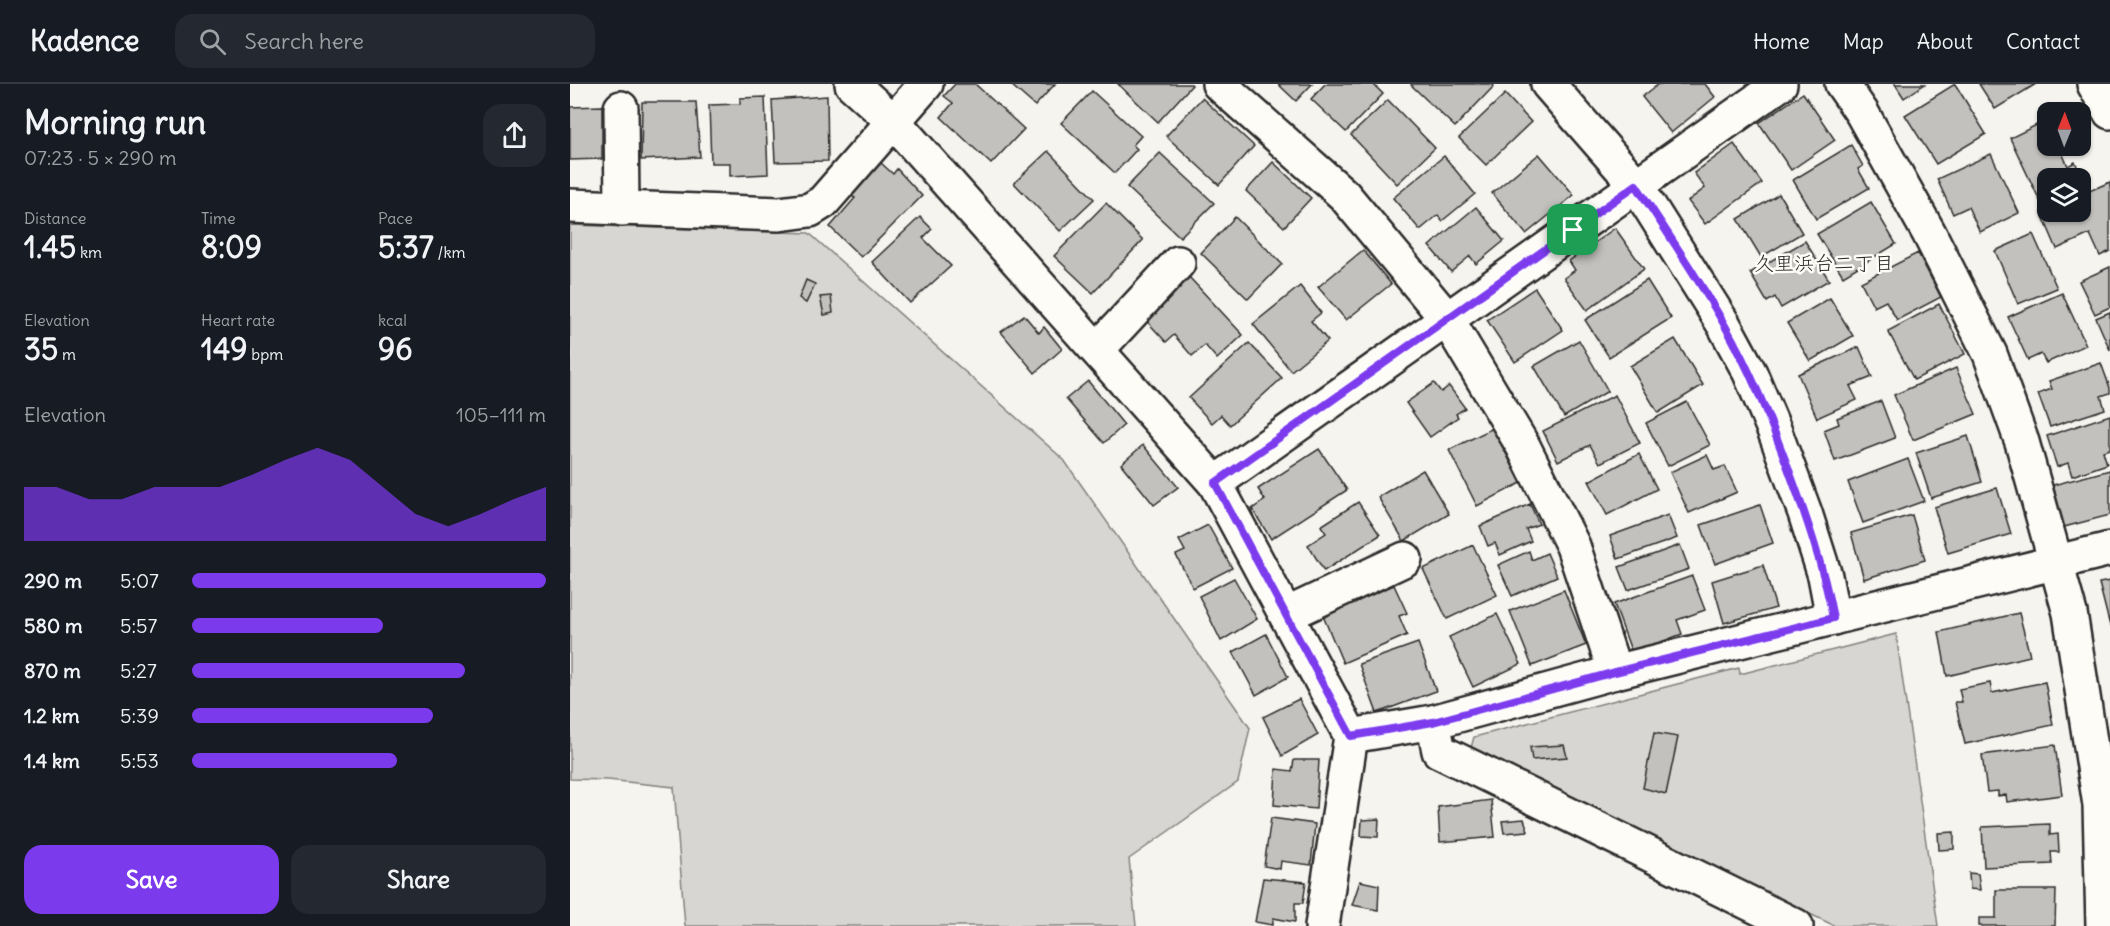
<!DOCTYPE html>
<meta charset="utf-8">
<style>
:root{--surface:#171b24;--page:#242831;--text:#f1f3f6;--muted:#9ea1a6;--line:#363941;--accent:#7c3aed}
body{margin:0;font-family:Delius,"Klee One",sans-serif;background:var(--page);color:var(--text);height:100vh;display:flex;flex-direction:column;font-size:22px;white-space:nowrap}
*{box-sizing:border-box;margin:0}
p{font-size:20px;color:var(--muted)}
.icon{flex:none;width:33px;height:33px;fill:none;stroke:currentColor;stroke-width:2;stroke-linecap:round;stroke-linejoin:round}
.map{position:relative;flex:1;overflow:hidden}
.sheet{display:flex;flex-direction:column;background:var(--surface);width:570px}
.sheet>*{flex:none}
.needle{width:39px;rotate:1deg}
.tools{position:absolute;left:1467px;top:18px;display:grid;gap:12px}
.tools a{display:grid;place-items:center;width:54px;height:54px;border-radius:12px;background:var(--surface);box-shadow:0 2px 4px #0004;font-size:30px}
.pin{position:absolute;display:grid;place-items:center;width:51px;height:51px;color:#fff;margin:-26px;border-radius:12px;box-shadow:0 3px 9px #0006}
.round{display:grid;place-items:center;flex:none;width:63px;height:63px;border-radius:18px;background:var(--page)}
.overview{display:flex;align-items:center;justify-content:space-between;height:102px;padding:0 24px}
h1{font-size:33px;font-weight:800;line-height:45px}
.metrics{display:grid;grid-template-columns:repeat(3,1fr);gap:9px;height:102px;padding:6px 24px}
.metrics div{display:grid;align-content:center}
.metrics b{font-size:30px;font-weight:800}
.metrics small{font-size:16px;font-weight:400}
.metrics p{font-size:16px}
.chart{height:168px;padding:12px 24px}
.chart p{display:flex;justify-content:space-between}
.chart svg{width:100%;height:108px;margin-top:6px;fill:var(--accent);opacity:.7}
.action{display:flex;gap:12px;margin-top:auto;padding:12px 24px}
.action a{flex:1;height:69px;border-radius:18px;background:var(--accent);color:#fff;font-size:24px;font-weight:800;line-height:69px;text-align:center}
.action a+a{background:var(--page);color:var(--text)}
ul{padding:0 24px;list-style:none;font-size:20px}
li{display:grid;grid-template-columns:96px 72px 1fr;align-items:center;height:45px}
li i{height:15px;border-radius:8px;background:var(--accent)}
header{display:flex;align-items:center;gap:36px;box-sizing:border-box;height:84px;padding:0 30px;background:var(--surface);border-bottom:2px solid var(--line)}
header strong{font-size:28px}
nav{display:flex;gap:33px;margin-inline-start:auto;font-size:21px}
.search{width:420px;height:54px;background:var(--page);display:flex;align-items:center;gap:15px;box-sizing:border-box;padding:0 21px;border-radius:18px;color:var(--muted);font-size:22px}
main{display:flex;flex:1;min-height:0}
.map>svg:first-child{display:block}
</style>
<header>
<strong>Kadence</strong>
<div class="search"><svg class="icon" aria-label="search" viewBox="0 0 24 24"><circle cx="10" cy="10" r="6"/><path d="M15 15l6 6"/></svg>Search here</div>
<nav><a>Home</a><a>Map</a><a>About</a><a>Contact</a></nav>
</header>
<main>
<section class="sheet">
<div class="overview"><div><h1>Morning run</h1><p>07:23 · 5 × 290 m</p></div><a class="round"><svg class="icon" aria-label="share" viewBox="0 0 24 24"><path d="M12 15V3M7 8l5-5 5 5M5 13v7h14v-7"/></svg></a></div>
<div class="metrics">
<div><p>Distance</p><b>1.45<small> km</small></b></div>
<div><p>Time</p><b>8:09</b></div>
<div><p>Pace</p><b>5:37<small> /km</small></b></div>
</div>
<div class="metrics">
<div><p>Elevation</p><b>35<small> m</small></b></div>
<div><p>Heart rate</p><b>149<small> bpm</small></b></div>
<div><p>kcal</p><b>96</b></div>
</div>
<div class="chart"><p><span>Elevation</span>105–111 m</p>
<svg viewBox="0 0 160 44" preserveAspectRatio="none"><path d="M0 44V22L10 22L20 27L30 27L40 22L50 22L60 22L70 17L80 11L90 6L100 11L110 22L120 33L130 38L140 33L150 27L160 22V44z"/></svg>
</div>
<ul>
<li><b>290 m</b>5:07<i style="width:100%"></i></li>
<li><b>580 m</b>5:57<i style="width:54%"></i></li>
<li><b>870 m</b>5:27<i style="width:77%"></i></li>
<li><b>1.2 km</b>5:39<i style="width:68%"></i></li>
<li><b>1.4 km</b>5:53<i style="width:58%"></i></li>
</ul>
<div class="action"><a>Save</a><a>Share</a></div>
</section>
<div class="map">
<svg width="1540" height="842" viewBox="0 0 1540 842">
<rect width="100%" height="100%" fill="#f5f4ef"/>
<filter id="ink" filterUnits="userSpaceOnUse"><feTurbulence type="fractalNoise" baseFrequency=".0167" numOctaves="2"/><feDisplacementMap in="SourceGraphic" scale="12" xChannelSelector="R" yChannelSelector="G"/><feConvolveMatrix kernelMatrix="1 2 1 2 8 2 1 2 1" color-interpolation-filters="sRGB"/></filter>
<g filter="url(#ink)">
<!-- green -->
<g fill="#d7d6d2" stroke="#81807e" stroke-width="1.5">
<path d="M0 141 239 149 494 376 680 644 668 698 559 775 566 842H115L104 703 38 696 0 695Z"/>
<path d="M1326 550 1368 842H1265L900 667 904 653 1169 584 1170 590Z"/>
</g>
<!-- building -->
<g fill="#c2c1be" stroke="#2b2b2b" stroke-width="1.5">
<path d="M385 0H405L454 45 421 80 371 33 383 19 374 12Z"/>
<path d="M440 0H485L465 22Z"/>
<path d="M548 0H621L622 1 588 38Z"/>
<path d="M708 0H742L726 17Z"/>
<path d="M755 0H803L813 10 776 48 741 15Z"/>
<path d="M843 0H922L924 2 885 43 841 1Z"/>
<path d="M1089 0H1135L1145 13 1101 49 1072 13Z"/>
<path d="M1325 0H1355L1334 14Z"/>
<path d="M1385 0 1416 50 1366 80 1335 31Z"/>
<path d="M1409 0H1466L1425 25Z"/>
<path d="M522 7 571 52 563 61 567 65 545 89 491 39Z"/>
<path d="M1233 9 1265 56 1221 86 1189 39Z"/>
<path d="M935 10 961 38 916 81 889 54Z"/>
<path d="M257 12 258 77 205 78 202 16Z"/>
<path d="M195 13 198 90 160 92V79H141L139 21 170 20V14Z"/>
<path d="M632 14 684 62 649 101 596 52Z"/>
<path d="M818 16 865 64 827 100 781 51Z"/>
<path d="M72 18H126L130 73 71 76Z"/>
<path d="M32 22V75L0 76V23Z"/>
<path d="M1477 36 1478 62H1489L1498 82 1505 78 1516 100 1510 102V94H1478V118L1472 121 1440 54Z"/>
<path d="M1164 60 1192 99 1135 140 1118 117 1135 104 1124 89Z"/>
<path d="M1281 61 1293 82 1288 85 1299 104 1246 135 1223 96Z"/>
<path d="M478 67 524 115 490 147 444 99Z"/>
<path d="M590 69 644 119 610 153 557 103Z"/>
<path d="M969 70 1004 111 956 150 922 109Z"/>
<path d="M1421 70 1449 129 1410 148 1398 123 1383 130 1367 95Z"/>
<path d="M874 72 905 110 872 137 868 131 850 146 823 114Z"/>
<path d="M703 78 741 114 714 143 676 107Z"/>
<path d="M311 79 323 90 327 85 352 112 291 173 260 143 285 114 279 111Z"/>
<path d="M1540 98V167L1530 172 1520 150 1487 165 1471 128 1478 125V128H1510V111Z"/>
<path d="M1209 110 1232 149 1191 173 1168 135Z"/>
<path d="M1301 118 1326 160 1273 192 1247 150Z"/>
<path d="M536 119 573 156 523 209 484 172Z"/>
<path d="M906 123 934 157 906 180 900 172 881 188 859 162Z"/>
<path d="M350 133 362 145 353 154 381 182 340 219 302 178Z"/>
<path d="M665 133 712 180 678 215 631 169Z"/>
<path d="M1045 144 1074 185 1017 226 994 194 1005 186 999 177Z"/>
<path d="M1463 150 1487 204 1448 220 1425 167Z"/>
<path d="M1235 157 1259 196 1211 224 1205 213 1197 218 1180 189Z"/>
<path d="M793 166 821 200 776 236 748 203Z"/>
<path d="M1348 169 1371 213 1327 236 1316 217 1304 223 1291 198Z"/>
<path d="M1540 183V223L1525 230 1509 197Z"/>
<path d="M619 193 673 251 647 275 635 261 622 272 604 251 596 258 574 234Z"/>
<path d="M236 196 245 200 236 219 229 214Z"/>
<path d="M1077 196 1101 234 1039 273 1015 236Z"/>
<path d="M730 202 751 229 741 237 758 257 721 287 683 240Z"/>
<path d="M965 204 993 246 945 278 917 236Z"/>
<path d="M1492 209 1516 261 1476 279 1471 270 1458 276 1438 233Z"/>
<path d="M261 212 263 229 254 231 250 213Z"/>
<path d="M1260 214 1283 252 1240 277 1217 239Z"/>
<path d="M1369 220 1395 270 1344 296 1318 247Z"/>
<path d="M1540 228V266L1526 234Z"/>
<path d="M454 231 469 249 474 243 492 265 465 289 431 248Z"/>
<path d="M1105 255 1133 301 1088 329 1060 282Z"/>
<path d="M1009 256 1038 307 994 333 964 282Z"/>
<path d="M679 259 712 294 660 341 651 331 642 339 619 314Z"/>
<path d="M1289 263 1302 293 1280 302 1287 316 1247 334 1228 290Z"/>
<path d="M1531 279 1540 304V309L1531 312 1535 325 1480 343 1468 310 1482 305 1479 297Z"/>
<path d="M1386 284 1406 330 1343 356 1324 311Z"/>
<path d="M518 297 554 341 534 359 496 315Z"/>
<path d="M864 299 871 308 879 302 895 324 886 330 888 333 860 353 836 319Z"/>
<path d="M1045 311 1070 359 1030 379 1020 361 988 377 973 347Z"/>
<path d="M1311 317 1325 354 1265 377 1254 346 1269 340 1267 334Z"/>
<path d="M1117 318 1140 361 1098 382 1076 339Z"/>
<path d="M1540 331V365L1533 367 1537 380 1502 392 1498 379 1487 383 1477 352Z"/>
<path d="M923 344 951 399 907 422 879 366Z"/>
<path d="M1398 352 1412 398 1361 414 1346 369Z"/>
<path d="M573 361 608 403 584 421 551 380Z"/>
<path d="M749 365 777 406 701 455 682 425 695 416 688 405Z"/>
<path d="M1069 370 1087 405 1037 431 1019 397Z"/>
<path d="M1137 371 1144 386 1155 382 1167 408 1119 429 1100 388Z"/>
<path d="M1338 375 1354 417 1293 439 1278 398Z"/>
<path d="M853 386 879 430 834 457 808 413Z"/>
<path d="M1540 386V431L1494 443 1483 401Z"/>
<path d="M1427 404 1441 450 1378 469 1364 423Z"/>
<path d="M788 418 810 451 754 487 738 461 756 449 751 442Z"/>
<path d="M960 420 969 440 956 445 961 457 930 471 925 459 918 462 910 442Z"/>
<path d="M1190 421 1203 459 1145 480 1131 441Z"/>
<path d="M1098 431 1107 454 1048 475 1040 452Z"/>
<path d="M1342 431 1355 476 1294 495 1281 449Z"/>
<path d="M638 441 662 484 623 504 606 471 615 467 609 456Z"/>
<path d="M903 461 927 511 877 535 853 485Z"/>
<path d="M1110 461 1119 485 1058 506 1049 483Z"/>
<path d="M959 467 962 476 977 469 987 492 942 512 928 481Z"/>
<path d="M1193 481 1206 524 1154 539 1142 497Z"/>
<path d="M1122 492 1135 526 1107 536 1112 550 1062 569 1044 520Z"/>
<path d="M664 494 687 535 651 557 629 512Z"/>
<path d="M1540 497V542L1529 499Z"/>
<path d="M824 501 837 529 829 532 837 551 773 579 753 532Z"/>
<path d="M994 506 1016 561 962 582 940 527Z"/>
<path d="M1449 529 1460 572 1377 592 1369 548Z"/>
<path d="M927 530 951 580 903 603 879 553Z"/>
<path d="M696 550 718 593 686 611 663 568Z"/>
<path d="M848 559 866 607 807 629 789 580Z"/>
<path d="M1475 598 1483 641 1395 660 1385 618H1392L1389 605 1420 599 1422 609Z"/>
<path d="M729 615 748 651 712 672 693 633Z"/>
<path d="M1084 649 1108 653 1096 710 1073 704Z"/>
<path d="M994 661 997 673 962 676 960 663Z"/>
<path d="M1485 661 1492 711 1437 718 1436 711 1428 712V707L1417 708 1412 671Z"/>
<path d="M724 676H749L746 725 704 721 706 685 722 687Z"/>
<path d="M921 716 925 753 870 758 868 723Z"/>
<path d="M701 734 745 740 741 781 711 777 710 785 694 782Z"/>
<path d="M809 735 808 753 791 752 792 736Z"/>
<path d="M954 735 958 747 934 749 932 737Z"/>
<path d="M1480 740V751L1488 750 1489 768H1481L1482 780 1414 783 1412 743Z"/>
<path d="M1384 748V765L1369 766 1368 749Z"/>
<path d="M1399 789 1408 790 1410 806 1400 805Z"/>
<path d="M693 794 736 798 733 819H725V838L703 834V841L685 838Z"/>
<path d="M790 797 809 801 808 826 782 821Z"/>
<path d="M1426 806H1486L1485 842H1409V834H1426Z"/>
</g>
<g fill="none" stroke-linecap="round" stroke-linejoin="round">
<defs>
<g id="minor">
<path d="M282 0 324 38 645 399 781 652 752 842"/>
<path d="M649 0 774 111 877 235 953 362 1003 462 1045 588"/>
<path d="M978 0 1066 101 1154 241 1180 289 1205 348 1235 429 1255 492 1263 534"/>
<path d="M1272 0 1292 29 1359 149 1420 270 1452 358 1500 529 1530 721 1533 842"/>
<path d="M1524 0 1540 28"/>
<path d="M51 24 52 125"/>
<path d="M0 122 209 130 240 126 253 118 356 0"/>
<path d="M527 266 608 179"/>
<path d="M645 399 1210 0"/>
<path d="M716 531 835 475"/>
<path d="M863 638 869 667 1226 842"/>
<path d="M781 652 863 638 1045 588 1540 465"/>
</g>
</defs>
<!-- minor casing -->
<use href="#minor" stroke="#2b2b2b" stroke-width="38"/>
<!-- minor -->
<use href="#minor" stroke="#fdfcf7" stroke-width="33"/>
</g>
</g>
<g fill="none" stroke-linecap="round" stroke-linejoin="round" filter="url(#ink)">
<defs>
<path id="route" d="M1066 101C1096 147 1127 192 1154 240 1180 285 1199 333 1217 381 1236 432 1253 481 1263 534L1045 588 863 638 781 652 645 399Z"/>
</defs>
<!-- route casing -->
<use href="#route" stroke="#fff" stroke-width="12"/>
<!-- route -->
<use href="#route" stroke="#7c3aed" stroke-width="8"/>
</g>
<g text-anchor="middle" dominant-baseline="central" stroke-width="5" stroke-linejoin="round" paint-order="stroke">
<!-- neighbourhood labels -->
<g font-size="20" fill="#2b2b2b" stroke="#fdfcf7">
<text x="1254" y="178">久里浜台二丁目</text>
</g>
</g>
</svg>
<div class="tools">
<a><svg class="needle" viewBox="-14 -14 28 28"><path d="M0-13l5 13h-10z" fill="#e53935"/><path d="M0 13l5-13h-10z" fill="#9ea1a6"/></svg></a>
<a><svg class="icon" aria-label="layers" viewBox="0 0 24 24"><path d="M12 4l9 5-9 5-9-5zM3 14l9 5 9-5"/></svg></a>
</div>
<div class="pin" style="left:1003px;top:146px;background:#1e9e55"><svg class="icon" aria-label="arrive" viewBox="0 0 24 24"><path d="M6 21V4h12l-3 4 3 4H6"/></svg></div>
</div>
</main>
